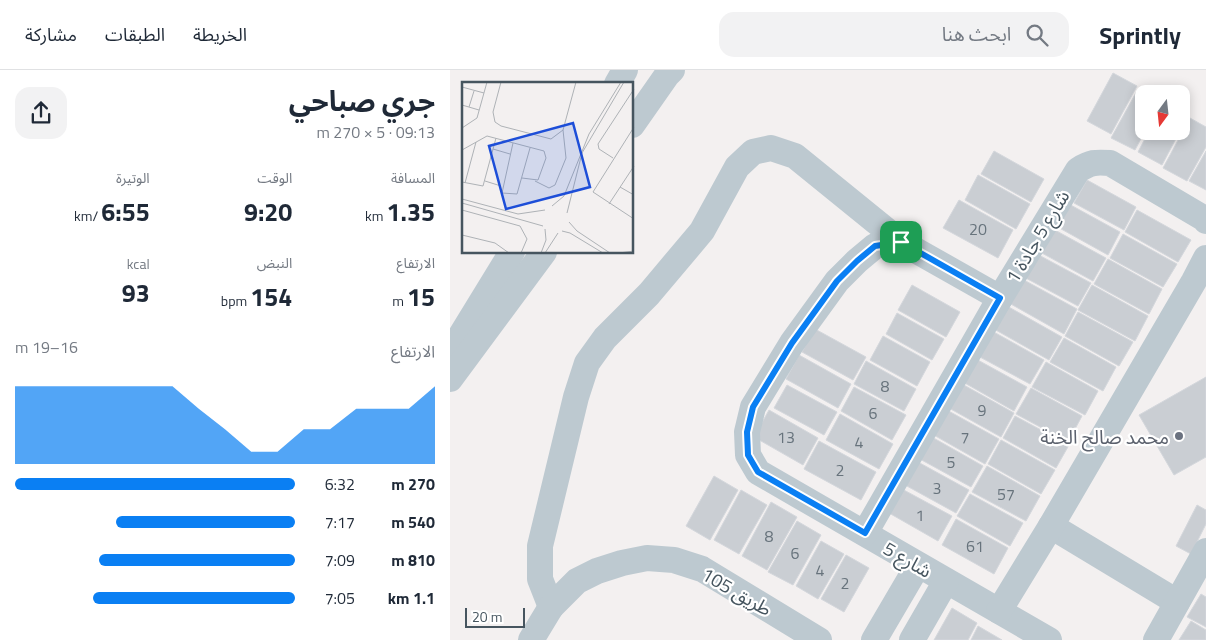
<!DOCTYPE html>
<html lang="ar">
<meta charset="utf-8">
<style>
:root{--surface:#fff;--page:#f2f2f3;--text:#1f2937;--muted:#747a83;--line:#e0e1e3;--accent:#0a7ff3}
body{margin:0;font-family:"Titillium Web","Noto Sans Arabic",sans-serif;background:var(--page);color:var(--text);direction:rtl;height:100vh;display:flex;flex-direction:column;font-size:19px;white-space:nowrap}
*{box-sizing:border-box;margin:0}
p{font-size:16px;color:var(--muted)}
.icon{flex:none;width:28px;height:28px;fill:none;stroke:currentColor;stroke-width:2;stroke-linecap:round;stroke-linejoin:round}
.map{position:relative;flex:1;overflow:hidden;direction:ltr}
.details{display:flex;flex-direction:column;background:var(--surface);width:450px}
.details>*{flex:none}
.needle{width:32px;rotate:195deg}
.controls{position:absolute;left:685px;top:15px;display:grid;gap:10px}
.controls a{display:grid;place-items:center;width:55px;height:55px;border-radius:10px;background:var(--surface);box-shadow:0 2px 12px #0003;font-size:25px}
.scale{position:absolute;left:15px;bottom:12px;width:60px;box-sizing:border-box;padding-left:5px;border:2px solid #46555f;border-top:0;font-size:14px;line-height:18px;white-space:nowrap;color:#46555f;-webkit-text-stroke:4px #fff;paint-order:stroke}
.pin{position:absolute;display:grid;place-items:center;width:42px;height:42px;color:#fff;margin:-21px;border-radius:10px;box-shadow:0 2px 8px #0006}
.round{display:grid;place-items:center;flex:none;width:52px;height:52px;border-radius:15px;background:var(--page)}
.summary{display:flex;align-items:center;justify-content:space-between;height:85px;padding:0 15px}
h1{font-size:28px;font-weight:700;line-height:38px}
.metrics{display:grid;grid-template-columns:repeat(3,1fr);gap:8px;height:85px;padding:5px 15px}
.metrics div{display:grid;align-content:center}
.metrics b{font-size:25px;font-weight:700}
.metrics small{font-size:14px;font-weight:400}
.metrics p{font-size:14px}
.chart{height:140px;padding:10px 15px}
.chart p{display:flex;justify-content:space-between}
.chart svg{width:100%;height:90px;margin-top:5px;fill:var(--accent);opacity:.7}
ul{padding:0 15px;list-style:none;font-size:16px}
li{display:grid;grid-template-columns:80px 60px 1fr;align-items:center;height:38px}
li i{height:12px;border-radius:6px;background:var(--accent)}
header{display:flex;align-items:center;gap:30px;box-sizing:border-box;height:70px;padding:0 25px;background:var(--surface);border-bottom:1px solid var(--line)}
header strong{font-size:24px}
nav{display:flex;gap:28px;margin-inline-start:auto;font-size:18px}
.search{width:350px;height:45px;background:var(--page);display:flex;align-items:center;gap:12px;box-sizing:border-box;padding:0 18px;border-radius:15px;color:var(--muted);font-size:19px}
main{display:flex;flex:1;min-height:0}
.map>svg:first-child{display:block}
</style>
<header>
<strong>Sprintly</strong>
<div class="search"><svg class="icon" aria-label="search" viewBox="0 0 24 24"><circle cx="10" cy="10" r="6"/><path d="M15 15l6 6"/></svg>ابحث هنا</div>
<nav><a>الخريطة</a><a>الطبقات</a><a>مشاركة</a></nav>
</header>
<main>
<div class="map">
<svg width="756" height="570" viewBox="0 0 756 570">
<rect width="100%" height="100%" fill="#f3f0f0"/>
<!-- building -->
<g fill="#caced3" stroke="#d4d7dc">
<path d="M663 3 687 16 661 64 637 51Z"/>
<path d="M688 19 697 24H694V61H695L685 80 661 68Z"/>
<path d="M731 42 739 46 731 60Z"/>
<path d="M740 48 756 57V77L737 111 713 98Z"/>
<path d="M699 61H730L712 95 688 82Z"/>
<path d="M544 81 594 109 581 132 531 104Z"/>
<path d="M756 81V120L739 111Z"/>
<path d="M528 105 580 134 566 159 515 130Z"/>
<path d="M637 110 686 137 674 160 624 133Z"/>
<path d="M509 130 563 160 548 188 493 158Z"/>
<path d="M617 133 670 162 658 185 604 155Z"/>
<path d="M687 140 741 170 728 192 675 162Z"/>
<path d="M603 159 656 188 643 211 590 182Z"/>
<path d="M673 164 727 194 713 217 660 188Z"/>
<path d="M585 183 641 213 628 236 572 206Z"/>
<path d="M658 189 712 219 699 244 644 214Z"/>
<path d="M572 209 627 239 614 264 559 233Z"/>
<path d="M462 215 510 242 496 267 448 240Z"/>
<path d="M642 215 698 246 685 271 628 240Z"/>
<path d="M557 236 612 267 599 290 544 259Z"/>
<path d="M628 242 683 272 669 296 615 266Z"/>
<path d="M447 243 494 269 482 290 436 264Z"/>
<path d="M365 259 416 287 403 310 352 282Z"/>
<path d="M542 261 594 290 580 314 528 286Z"/>
<path d="M433 266 480 292 467 316 420 290Z"/>
<path d="M614 268 666 297 653 321 600 292Z"/>
<path d="M349 285 401 314 388 338 336 309Z"/>
<path d="M526 289 577 317 564 341 513 312Z"/>
<path d="M416 291 466 319 454 341 404 314Z"/>
<path d="M596 292 648 321 635 345 582 317Z"/>
<path d="M756 307V387L724 405 689 345Z"/>
<path d="M512 314 564 343 551 367 499 338Z"/>
<path d="M337 315 387 342 374 365 324 338Z"/>
<path d="M404 317 456 345 442 370 391 341Z"/>
<path d="M581 318 632 346 618 372 566 344Z"/>
<path d="M495 339 549 369 535 394 482 364Z"/>
<path d="M319 340 368 368 353 395 304 367Z"/>
<path d="M390 344 443 374 429 399 376 370Z"/>
<path d="M565 346 619 375 606 398 553 368Z"/>
<path d="M480 366 533 396 521 417 468 388Z"/>
<path d="M551 370 605 400 591 424 538 394Z"/>
<path d="M369 371 426 402 411 430 354 399Z"/>
<path d="M468 392 519 420 506 443 455 415Z"/>
<path d="M537 396 590 426 576 451 522 422Z"/>
<path d="M264 406 288 420 260 470 236 456Z"/>
<path d="M452 419 502 446 488 471 439 443Z"/>
<path d="M291 420 317 435 289 484 264 470Z"/>
<path d="M520 424 573 453 560 476 507 446Z"/>
<path d="M321 432 347 447 317 500 292 486Z"/>
<path d="M747 435 756 440V454L741 484 726 476Z"/>
<path d="M506 449 558 478 544 504 492 475Z"/>
<path d="M347 451 371 465 343 515 318 502Z"/>
<path d="M371 471 394 484 368 529 346 516Z"/>
<path d="M396 485 419 498 394 542 371 529Z"/>
<path d="M751 524 756 527V557L737 547Z"/>
<path d="M502 538 527 553 518 570H484Z"/>
<path d="M741 551 756 560V570H729Z"/>
<path d="M528 556 552 570H521Z"/>
</g>
<g fill="none" stroke-linecap="round" stroke-linejoin="round">
<!-- minor -->
<g stroke="#bdc9d0" stroke-width="26">
<path d="M167 14 175 0"/>
<path d="M182 55 217 5 222 0"/>
<path d="M550 228 451 172 425 176 407 191 387 211 342 273 303 337 297 362 298 385 308 402 599 570"/>
<path d="M0 283 62 182"/>
<path d="M0 309 94 182"/>
<path d="M601 456 727 532"/>
<path d="M415 463 550 228 628 100C641 92 645 92 660 93L755 149 756 151"/>
<path d="M101 537 90 509V476L126 327 137 293 155 268 199 224 252 161 287 97 303 82 321 78 345 86 451 172"/>
<path d="M549 541 601 456 744 211 756 188"/>
<path d="M81 570 101 537 127 511 147 501 172 493 197 488 224 490 252 499 369 570"/>
<path d="M424 570 468 495"/>
<path d="M462 570 496 511"/>
<path d="M706 570 756 481"/>
</g>
</g>
<g fill="none" stroke-linecap="round" stroke-linejoin="round">
<defs>
<path id="route" d="M451 172 550 228 415 463 308 402 298 385 297 362 303 337 342 273 387 211 407 191 425 176Z"/>
</defs>
<!-- route casing -->
<use href="#route" stroke="#fff" stroke-width="10"/>
<!-- route -->
<use href="#route" stroke="#0a7ff3" stroke-width="6"/>
</g>
<!-- markers -->
<circle fill="#6b7280" stroke="#fff" stroke-width="2" cx="729" cy="366" r="5"/>
<g text-anchor="middle" dominant-baseline="central" stroke-width="4.5" stroke-linejoin="round" paint-order="stroke">
<!-- number labels -->
<g font-size="16" fill="#67737c">
<text x="528" y="159">20</text>
<text x="435" y="316">8</text>
<text x="532" y="340">9</text>
<text x="423" y="343">6</text>
<text x="336" y="367">13</text>
<text x="515" y="367">7</text>
<text x="409" y="372">4</text>
<text x="501" y="392">5</text>
<text x="390" y="400">2</text>
<text x="487" y="418">3</text>
<text x="556" y="424">57</text>
<text x="470" y="445">1</text>
<text x="319" y="466">8</text>
<text x="525" y="476">61</text>
<text x="345" y="483">6</text>
<text x="370" y="500">4</text>
<text x="395" y="513">2</text>
</g>
<!-- street labels -->
<g font-size="19" fill="#46555f" stroke="#fff">
<text transform="translate(587 166) rotate(-59)">شارع 5 جادة 1</text>
<text transform="translate(458 489) rotate(30)">شارع 5</text>
<text transform="translate(287 521) rotate(30)">طريق 105</text>
</g>
<!-- worship labels -->
<g font-size="19" fill="#5b616d" stroke="#fff" text-anchor="end">
<text x="719" y="366">محمد صالح الخنة</text>
</g>
</g>
<!-- overview -->
<g transform="translate(12 12)">
<rect width="171" height="171" fill="#f3f0f0"/>
<path fill="none" stroke="#aeb2b6" stroke-width="1" d="M39 0 31 30 33 40 39 44 89 57 101 48 114 0M0 5 22 11M0 23 17 28M7 25 12 9M172 45 131 110 172 137M0 46 15 36 25 0M51 61 40 111 55 112 68 66M31 67 48 72M0 68 25 54 82 69 84 76 76 98 60 96M151 76 137 67 136 62 172 7M23 99 39 104M73 99 87 106 93 103 104 76 101 48M0 100 21 104 34 56M3 101 14 60M158 105 172 113M0 117 56 132 83 128M0 121 81 144M147 122 172 84M90 124 102 114 127 52 159 0M0 128 58 144 65 157 59 171M105 131 120 71 162 0M107 140 115 149 148 171M100 149 108 151 141 171M0 153 33 161 47 171M79 171 84 158 83 147M83 171 96 151M157 171 172 169"/>
<path fill="#1d4ed8" fill-opacity="0.15" stroke="#1d4ed8" stroke-width="2.5" d="M111 41 128 105 44 127 27 64Z"/>
<rect width="171" height="171" fill="none" stroke="#46555f" stroke-width="2.5"/>
</g>
</svg>
<div class="controls">
<a><svg class="needle" viewBox="-14 -14 28 28"><path d="M0-13l5 13h-10z" fill="#e53935"/><path d="M0 13l5-13h-10z" fill="#747a83"/></svg></a>
</div>
<div class="scale">20 m</div>
<div class="pin" style="left:451px;top:172px;background:#1e9e55"><svg class="icon" aria-label="arrive" viewBox="0 0 24 24"><path d="M6 21V4h12l-3 4 3 4H6"/></svg></div>
</div>
<section class="details">
<div class="summary"><div><h1>جري صباحي</h1><p>09:13 · 5 × 270 m</p></div><a class="round"><svg class="icon" aria-label="share" viewBox="0 0 24 24"><path d="M12 15V3M7 8l5-5 5 5M5 13v7h14v-7"/></svg></a></div>
<div class="metrics">
<div><p>المسافة</p><b>1.35<small> km</small></b></div>
<div><p>الوقت</p><b>9:20</b></div>
<div><p>الوتيرة</p><b>6:55<small> /km</small></b></div>
</div>
<div class="metrics">
<div><p>الارتفاع</p><b>15<small> m</small></b></div>
<div><p>النبض</p><b>154<small> bpm</small></b></div>
<div><p>kcal</p><b>93</b></div>
</div>
<div class="chart"><p><span>الارتفاع</span>16–19 m</p>
<svg viewBox="0 0 160 44" preserveAspectRatio="none"><path d="M0 44V6L10 6L20 6L30 6L40 6L50 6L60 6L70 17L80 27L90 38L100 38L110 27L120 27L130 17L140 17L150 17L160 6V44z"/></svg>
</div>
<ul>
<li><b>270 m</b>6:32<i style="width:100%"></i></li>
<li><b>540 m</b>7:17<i style="width:64%"></i></li>
<li><b>810 m</b>7:09<i style="width:70%"></i></li>
<li><b>1.1 km</b>7:05<i style="width:72%"></i></li>
</ul>
</section>
</main>
